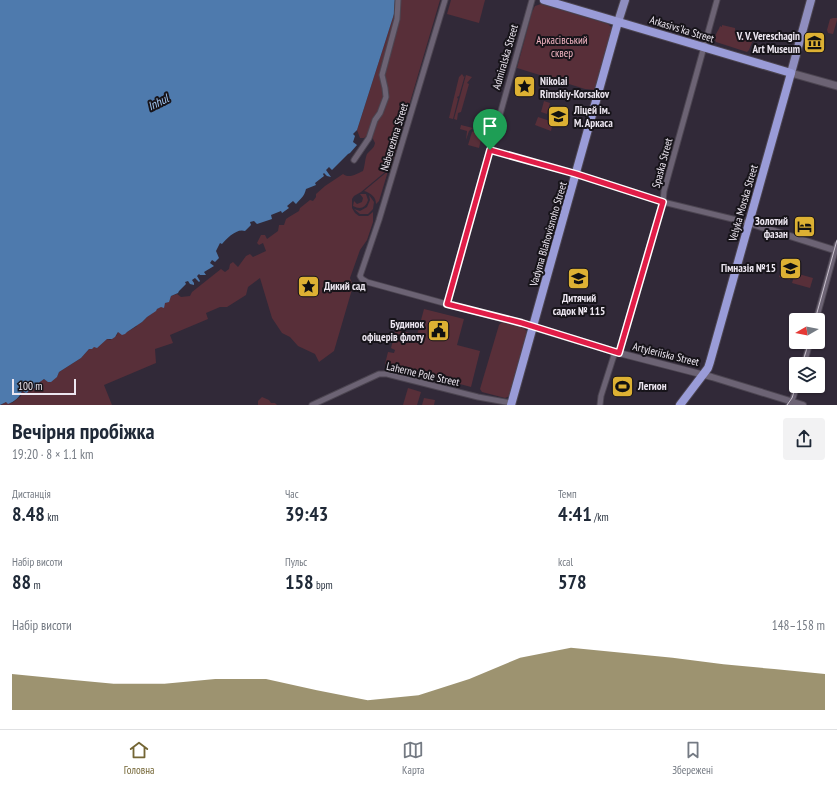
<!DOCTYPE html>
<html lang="uk">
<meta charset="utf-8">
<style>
:root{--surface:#fff;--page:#f2f2f3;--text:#1f2937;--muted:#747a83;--line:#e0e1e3;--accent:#746635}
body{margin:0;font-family:"PT Sans Narrow",sans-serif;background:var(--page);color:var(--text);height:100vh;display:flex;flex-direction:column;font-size:15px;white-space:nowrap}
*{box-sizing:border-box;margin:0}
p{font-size:13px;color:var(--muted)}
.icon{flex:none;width:22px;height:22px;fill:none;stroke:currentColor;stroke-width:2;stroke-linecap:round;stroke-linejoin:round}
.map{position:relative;height:405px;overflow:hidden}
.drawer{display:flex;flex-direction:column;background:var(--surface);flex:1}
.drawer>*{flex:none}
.needle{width:26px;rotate:261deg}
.buttons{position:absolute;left:789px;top:313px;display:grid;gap:8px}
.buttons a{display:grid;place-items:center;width:36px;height:36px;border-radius:4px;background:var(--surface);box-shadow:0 1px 3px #0004;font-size:20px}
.scale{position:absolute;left:12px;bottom:10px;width:64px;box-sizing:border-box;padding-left:4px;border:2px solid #ece6f0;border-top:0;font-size:11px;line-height:14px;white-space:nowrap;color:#ece6f0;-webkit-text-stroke:3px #17141a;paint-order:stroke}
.pin{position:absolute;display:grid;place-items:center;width:34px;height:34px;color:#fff;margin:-41px -17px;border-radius:50% 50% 50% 0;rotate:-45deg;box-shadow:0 0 4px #0007}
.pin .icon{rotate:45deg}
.round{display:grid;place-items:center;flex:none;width:42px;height:42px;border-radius:4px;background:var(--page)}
.summary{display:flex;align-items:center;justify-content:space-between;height:68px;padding:0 12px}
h1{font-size:22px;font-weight:800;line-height:30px}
.figures{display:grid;grid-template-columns:repeat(3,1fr);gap:6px;height:68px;padding:4px 12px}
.figures div{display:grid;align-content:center}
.figures b{font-size:20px;font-weight:800}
.figures small{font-size:11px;font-weight:400}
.figures p{font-size:11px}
.chart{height:112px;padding:8px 12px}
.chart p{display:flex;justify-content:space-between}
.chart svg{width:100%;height:72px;margin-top:4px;fill:var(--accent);opacity:.7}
.menu{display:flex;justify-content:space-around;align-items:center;height:56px;border-top:1px solid var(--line);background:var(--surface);font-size:11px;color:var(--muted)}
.menu a{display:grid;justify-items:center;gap:2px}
.menu .selected{color:var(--accent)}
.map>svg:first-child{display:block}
</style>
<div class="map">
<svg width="837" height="405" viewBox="0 0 837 405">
<rect width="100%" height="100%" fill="#312938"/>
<!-- green -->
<g fill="#582f39">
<path d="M395 0H440L391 167 361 192 354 196 352 199V208L355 213 359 216H368L373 212V222L367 240 360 250 350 278 353 286 334 351 319 362 315 354 298 346 290 337 282 333 272 318 260 278 248 287 246 295 227 307H220L206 313 208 319 170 335 173 343 155 349 156 363 104 385 112 405H1L6 402 12 403 21 396 22 391 26 393 28 392 29 388H31L42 380 57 377 59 372 81 358 89 349 107 339 110 340 117 335 118 332H127L137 326V325L142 322 147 317 170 299 171 296 177 294 181 297 190 296 192 292 221 269 225 272 229 269 230 264 233 262 238 267 246 256 250 254 253 257 266 251 263 243 259 245 257 243 261 235H265L267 239 278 231 279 225H284L286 219 289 217 299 211 300 208 310 200 313 201 316 197V194L325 186 343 174C350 179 356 174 363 171 365 166 365 158 367 154 370 150 374 149 375 143L372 137 368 135 364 138H360L357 130 394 14Z"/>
<path d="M451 0H485L479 23 447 14Z"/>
<path d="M541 4 608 24 612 28V31L596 90 585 89 517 68 532 12 535 6Z"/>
<path d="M833 18H837V20L833 34 828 33 827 30 830 19Z"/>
<path d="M722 25 735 28V30L743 33 744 31 756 35 755 40H753L749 50 747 52 716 42C713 36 718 32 720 26L722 27Z"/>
<path d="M462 74 464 77 465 75 459 96 457 97 458 99 453 119 449 118 459 77Z"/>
<path d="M466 75 472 77 467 83 469 84 461 112 458 113 457 120 454 119Z"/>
<path d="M544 101 550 103 547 114 541 112Z"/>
<path d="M538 117 553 122 551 131 535 125Z"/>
<path d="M461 125 473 128 469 131 466 140 467 131 460 129Z"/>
<path d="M476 129 483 131 479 148 468 145 472 132Z"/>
<path d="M388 171 379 201 376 204C376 197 371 193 364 191Z"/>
<path d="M360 194H366L368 200C366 208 360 210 353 206L354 201 357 204 362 202 363 198Z"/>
<path d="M369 195 374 202 373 209 368 214H360L354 209 360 211 367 207 370 200Z"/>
<path d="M781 271 792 274 790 280 779 277Z"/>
<path d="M795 273 813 278 810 288 792 283Z"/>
<path d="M424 309 464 319 457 345 480 351 471 387 385 364 388 352 394 353 395 350 391 348 396 329 417 335Z"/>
<path d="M502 322 524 328 527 332 510 396 505 398 482 392 480 389 499 325Z"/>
<path d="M408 388 421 392 417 405H403Z"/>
<path d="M262 397 269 400 271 403H275L277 405H258V401Z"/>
<path d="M424 398 435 400 434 405H422Z"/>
</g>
<!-- water -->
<path fill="#4e7aad" d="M0 0H395L394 14 357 130 353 134 355 136 353 142 357 145 350 153 348 154 332 170 329 167 326 170 331 177 327 176 324 173 323 174 324 176 315 183 316 185 306 189C304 197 301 198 296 204L293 201 287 206 289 208 282 213 281 211 271 215 272 219 257 224 254 221 250 222 251 225 245 231C237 228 227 238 222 244L220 243 216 251 219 258 215 262 212 260 210 263 214 266 204 272 206 275H200L199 274 197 276 200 281 199 282 195 278 192 280 194 283V285L190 284 188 281 185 282 186 284 179 291 178 293 171 296 169 302 165 303 164 308 161 307 157 309 156 311 147 317 142 322 127 332 125 334 122 335 118 332 115 337 112 339H107L97 348 94 347 92 349H89L81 358 59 372 57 377 51 382H48L44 379 37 384V386L33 389 29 388 28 392 26 393 22 391C20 397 14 402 8 404L6 402 0 405Z"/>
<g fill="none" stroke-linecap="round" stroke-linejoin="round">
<defs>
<g id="minor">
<path d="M445 0 379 220 360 276 362 279 367 282 458 307 533 327"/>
<path d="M490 150 583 176 663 202 749 223"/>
<path d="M354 160 369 138 375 120 380 113 386 97 385 88 382 75 397 19 398 0"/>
<path d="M447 304 532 0"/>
<path d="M816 320 837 244"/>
<path d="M619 353 663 202 664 191 717 0"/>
<path d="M804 364 810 342"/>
<path d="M312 405 379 374H387L478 397 511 403"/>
<path d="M600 405 601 396 615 352"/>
<path d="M789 405 793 398 797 386"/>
</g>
<g id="tertiary">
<path d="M749 223 837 251"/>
<path d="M533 327 619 353 712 377 803 405"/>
</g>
<path id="secondary" d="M791 73 837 86"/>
<g id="primary">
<path d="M618 22 625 0"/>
<path d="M791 73 811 0"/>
</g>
<g id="trunk">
<path d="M544 0 791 73 710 362 708 368 680 405"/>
<path d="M511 405 618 22"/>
</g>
</defs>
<!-- minor casing -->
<use href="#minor" stroke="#4c4551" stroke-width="7"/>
<!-- tertiary casing -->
<use href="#tertiary" stroke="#4c4551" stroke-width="8"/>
<!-- secondary casing -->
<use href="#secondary" stroke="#4c4551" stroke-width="9"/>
<!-- primary casing -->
<use href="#primary" stroke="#4c4551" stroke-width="10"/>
<!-- trunk casing -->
<use href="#trunk" stroke="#4c4551" stroke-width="10"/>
<!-- minor -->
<use href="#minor" stroke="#6c6374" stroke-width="5"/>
<!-- tertiary -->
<use href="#tertiary" stroke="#6c6374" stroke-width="6"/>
<!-- secondary -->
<use href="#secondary" stroke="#6c6374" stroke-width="7"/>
<!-- primary -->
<use href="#primary" stroke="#8f8ebf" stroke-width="8"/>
<!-- trunk -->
<use href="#trunk" stroke="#9a9cd8" stroke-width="8"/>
<!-- tram -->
<g stroke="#c8c1cc" stroke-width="1">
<path d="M815 320 837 240"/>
<path d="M802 364 809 342"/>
<path d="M787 405 792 398 796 386"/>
</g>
</g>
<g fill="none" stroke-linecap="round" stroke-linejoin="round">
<defs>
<path id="route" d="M490 150 576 174 663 202 619 353 522 323 447 304Z"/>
</defs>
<!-- route casing -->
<use href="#route" stroke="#fff" stroke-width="8"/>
<!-- route -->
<use href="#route" stroke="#e11d48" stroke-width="5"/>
</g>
<!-- icons -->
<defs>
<symbol id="museum-square" viewBox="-11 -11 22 22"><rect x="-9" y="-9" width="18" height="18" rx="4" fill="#ddb133" stroke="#17141a"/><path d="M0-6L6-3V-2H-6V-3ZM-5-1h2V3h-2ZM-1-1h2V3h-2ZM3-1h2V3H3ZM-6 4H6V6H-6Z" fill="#111"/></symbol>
<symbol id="sight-square" viewBox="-11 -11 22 22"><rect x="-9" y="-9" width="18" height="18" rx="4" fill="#ddb133" stroke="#17141a"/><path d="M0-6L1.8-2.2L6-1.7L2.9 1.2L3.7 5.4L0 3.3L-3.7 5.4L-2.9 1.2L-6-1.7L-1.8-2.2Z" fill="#111"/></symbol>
<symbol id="school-square" viewBox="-11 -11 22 22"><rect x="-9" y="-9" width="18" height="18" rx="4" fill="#ddb133" stroke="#17141a"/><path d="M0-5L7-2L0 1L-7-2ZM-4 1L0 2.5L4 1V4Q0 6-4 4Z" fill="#111"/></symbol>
<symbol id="hotel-square" viewBox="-11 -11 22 22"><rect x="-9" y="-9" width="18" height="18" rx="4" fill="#ddb133" stroke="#17141a"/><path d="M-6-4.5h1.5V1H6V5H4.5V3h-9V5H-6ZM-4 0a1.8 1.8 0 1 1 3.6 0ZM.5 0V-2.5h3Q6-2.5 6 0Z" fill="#111"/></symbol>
<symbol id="civic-square" viewBox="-11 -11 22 22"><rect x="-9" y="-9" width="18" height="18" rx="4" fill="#ddb133" stroke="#17141a"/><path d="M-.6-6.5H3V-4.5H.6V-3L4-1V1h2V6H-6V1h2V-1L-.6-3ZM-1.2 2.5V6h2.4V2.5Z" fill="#111"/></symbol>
<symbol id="stadium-square" viewBox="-11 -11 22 22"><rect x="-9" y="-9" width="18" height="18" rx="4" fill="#ddb133" stroke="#17141a"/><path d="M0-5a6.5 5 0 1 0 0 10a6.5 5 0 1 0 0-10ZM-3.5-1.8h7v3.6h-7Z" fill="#111"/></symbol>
</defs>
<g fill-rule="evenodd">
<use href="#museum-square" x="802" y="30" width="25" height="25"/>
<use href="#sight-square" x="512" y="74" width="25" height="25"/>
<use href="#school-square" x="546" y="104" width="25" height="25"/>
<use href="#hotel-square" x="792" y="214" width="25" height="25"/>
<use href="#school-square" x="778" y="256" width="25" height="25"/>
<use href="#school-square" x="566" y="266" width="25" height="25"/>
<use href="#sight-square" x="296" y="274" width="25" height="25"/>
<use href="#civic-square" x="426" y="318" width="25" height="25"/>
<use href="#stadium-square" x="610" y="374" width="25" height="25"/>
</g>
<g text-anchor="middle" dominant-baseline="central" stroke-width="4" stroke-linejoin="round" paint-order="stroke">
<!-- street labels -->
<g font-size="11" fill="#ece6f0" stroke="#17141a">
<text transform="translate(682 29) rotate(17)">Arkasivs'ka Street</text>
<text transform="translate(505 57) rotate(-74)">Admiralska Street</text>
<text transform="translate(394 137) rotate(-73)">Naberezhna Street</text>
<text transform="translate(662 163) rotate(-75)">Spaska Street</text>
<text transform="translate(743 203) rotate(-74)">Velyka Morska Street</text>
<text transform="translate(548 234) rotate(-74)">Vadyma Blahovisnoho Street</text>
<text transform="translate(666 354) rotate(14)">Artyleriiska Street</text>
<text transform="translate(423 374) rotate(13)">Laherne Pole Street</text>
</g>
<!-- poi labels -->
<g font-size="11" font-weight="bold" fill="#ece6f0" stroke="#17141a" text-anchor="end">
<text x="800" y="36">V. V. Vereschagin<tspan x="800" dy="13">Art Museum</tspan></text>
<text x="540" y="81" text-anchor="start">Nikolai<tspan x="540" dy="13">Rimskiy-Korsakov</tspan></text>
<text x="574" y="110" text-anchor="start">Ліцей ім.<tspan x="574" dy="13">М. Аркаса</tspan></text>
<text x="788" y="221">Золотий<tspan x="788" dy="13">фазан</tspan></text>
<text x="776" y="268">Гімназія №15</text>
<text x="324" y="286" text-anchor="start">Дикий сад</text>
<text x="579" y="298" text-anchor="middle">Дитячий<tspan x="579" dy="13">садок № 115</tspan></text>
<text x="424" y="324">Будинок<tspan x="424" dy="13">офіцерів флоту</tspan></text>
<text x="638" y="386" text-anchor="start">Легион</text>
</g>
<!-- park labels -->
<g font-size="11" fill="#f5b7c4" stroke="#17141a">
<text x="562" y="40">Аркасівський<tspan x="562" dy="13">сквер</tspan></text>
</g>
<!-- water labels -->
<g font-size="12" font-style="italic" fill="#a3c8f4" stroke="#17141a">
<text transform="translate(158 102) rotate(-27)">Inhul</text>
</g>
</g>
</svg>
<div class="buttons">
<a><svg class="needle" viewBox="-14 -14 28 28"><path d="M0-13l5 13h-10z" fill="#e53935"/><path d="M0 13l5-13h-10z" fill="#747a83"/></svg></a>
<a><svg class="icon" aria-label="layers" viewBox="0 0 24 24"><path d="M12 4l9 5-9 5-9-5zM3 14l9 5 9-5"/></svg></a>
</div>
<div class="scale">100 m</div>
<div class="pin" style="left:490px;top:150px;background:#1e9e55"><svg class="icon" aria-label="arrive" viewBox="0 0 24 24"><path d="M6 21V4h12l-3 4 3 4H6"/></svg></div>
</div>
<section class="drawer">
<div class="summary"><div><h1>Вечірня пробіжка</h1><p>19:20 · 8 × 1.1 km</p></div><a class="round"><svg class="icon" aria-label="share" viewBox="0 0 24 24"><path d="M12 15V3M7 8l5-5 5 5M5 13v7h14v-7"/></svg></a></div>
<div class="figures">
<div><p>Дистанція</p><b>8.48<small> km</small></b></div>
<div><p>Час</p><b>39:43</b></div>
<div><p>Темп</p><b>4:41<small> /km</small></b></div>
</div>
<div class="figures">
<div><p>Набір висоти</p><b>88<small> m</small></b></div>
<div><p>Пульс</p><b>158<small> bpm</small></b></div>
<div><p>kcal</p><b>578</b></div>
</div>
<div class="chart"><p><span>Набір висоти</span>148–158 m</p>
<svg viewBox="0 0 160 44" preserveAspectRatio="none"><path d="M0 44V22L10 25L20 28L30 28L40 25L50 25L60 32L70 38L80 35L90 25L100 12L110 6L120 9L130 12L140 16L150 19L160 22V44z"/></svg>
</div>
</section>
<nav class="menu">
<a class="selected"><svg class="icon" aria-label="home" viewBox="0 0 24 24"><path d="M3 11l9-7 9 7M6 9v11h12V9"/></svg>Головна</a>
<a><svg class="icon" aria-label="map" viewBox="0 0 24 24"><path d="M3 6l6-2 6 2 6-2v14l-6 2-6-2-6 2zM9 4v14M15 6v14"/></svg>Карта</a>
<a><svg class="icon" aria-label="saved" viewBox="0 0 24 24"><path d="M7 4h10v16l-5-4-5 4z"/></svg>Збережені</a>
</nav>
